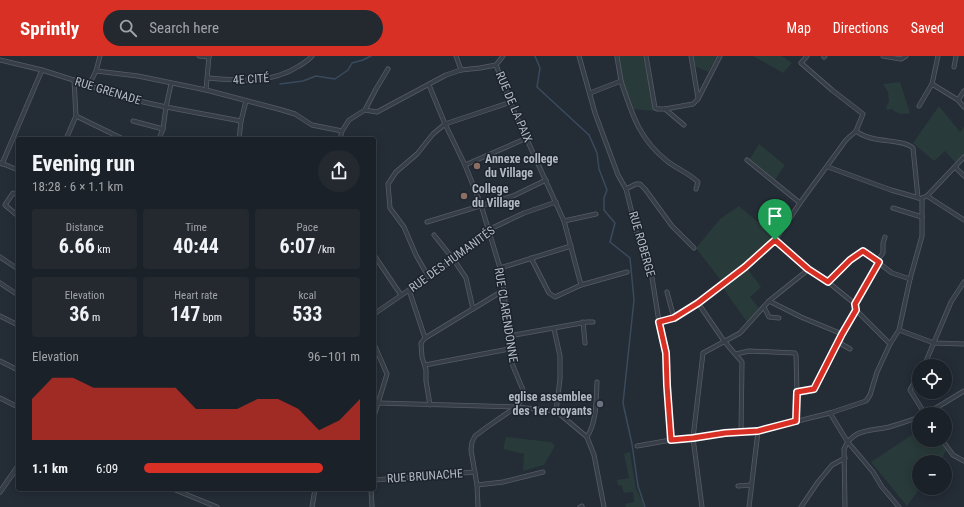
<!DOCTYPE html>
<meta charset="utf-8">
<style>
:root{--surface:#1b2128;--page:#242930;--text:#f1f3f6;--muted:#a0a3a8;--line:#393e45;--accent:#d93025}
body{margin:0;font-family:"Roboto Condensed",sans-serif;background:var(--page);color:var(--text);height:100vh;display:flex;flex-direction:column;font-size:15px;white-space:nowrap}
*{box-sizing:border-box;margin:0}
p{font-size:13px;color:var(--muted)}
.icon{flex:none;width:22px;height:22px;fill:none;stroke:currentColor;stroke-width:2;stroke-linecap:round;stroke-linejoin:round}
.map{position:relative;flex:1;overflow:hidden}
.details{position:absolute;left:16px;top:81px;width:360px;height:354px;display:flex;flex-direction:column;background:var(--surface);border-radius:4px;box-shadow:0 2px 10px #0003,0 0 0 1px var(--line)}
.details>*{flex:none}
.controls{position:absolute;left:912px;top:303px;display:grid;gap:8px}
.controls a{display:grid;place-items:center;width:40px;height:40px;border-radius:50%;background:var(--surface);box-shadow:0 2px 10px #0003,0 0 0 1px var(--line);font-size:20px}
.pin{position:absolute;display:grid;place-items:center;width:34px;height:34px;color:#fff;margin:-41px -17px;border-radius:50% 50% 50% 0;rotate:-45deg;box-shadow:0 0 4px #0007}
.pin .icon{rotate:45deg}
.round{display:grid;place-items:center;flex:none;width:42px;height:42px;border-radius:21px;background:var(--page)}
.summary{display:flex;align-items:center;justify-content:space-between;height:68px;padding:0 16px}
h1{font-size:22px;font-weight:700;line-height:30px}
.stats{display:grid;grid-template-columns:repeat(3,1fr);gap:6px;height:68px;padding:4px 16px}
.stats div{display:grid;align-content:center;border-radius:4px;background:var(--page);text-align:center}
.stats b{font-size:20px;font-weight:700}
.stats small{font-size:11px;font-weight:400}
.stats p{font-size:11px}
.chart{height:112px;padding:8px 16px}
.chart p{display:flex;justify-content:space-between}
.chart svg{width:100%;height:72px;margin-top:4px;fill:var(--accent);opacity:.7}
ul{padding:0 16px;list-style:none;font-size:13px}
li{display:grid;grid-template-columns:64px 48px 1fr;align-items:center;height:30px}
li i{height:10px;border-radius:5px;background:var(--accent)}
header{display:flex;align-items:center;gap:24px;box-sizing:border-box;height:56px;padding:0 20px;background:var(--accent);color:#fff}
header strong{font-size:19px}
nav{display:flex;gap:22px;margin-inline-start:auto;font-size:14px}
.search{width:280px;height:36px;background:var(--page);display:flex;align-items:center;gap:10px;box-sizing:border-box;padding:0 14px;border-radius:22px;color:var(--muted);font-size:15px}
.map>svg:first-child{display:block}
</style>
<header>
<strong>Sprintly</strong>
<div class="search"><svg class="icon" aria-label="search" viewBox="0 0 24 24"><circle cx="10" cy="10" r="6"/><path d="M15 15l6 6"/></svg>Search here</div>
<nav><a>Map</a><a>Directions</a><a>Saved</a></nav>
</header>
<div class="map">
<svg width="964" height="451" viewBox="0 0 964 451">
<rect width="100%" height="100%" fill="#242c36"/>
<!-- green -->
<g fill="#283a39">
<path d="M619 0H643L655 55 632 53 622 23Z"/>
<path d="M693 0H717L708 16 694 10Z"/>
<path d="M753 0H782L792 7 783 17Z"/>
<path d="M900 26 910 57C903 59 897 58 892 53L887 54 886 51 889 46 888 36 883 28Z"/>
<path d="M939 50 960 76 964 71V99L956 107 945 95 934 105 913 87Z"/>
<path d="M759 88 785 109 775 124 750 103Z"/>
<path d="M739 150 773 179C758 197 741 212 722 226L696 192 720 163Z"/>
<path d="M747 212 761 231 750 241 759 252 747 266 723 232Z"/>
<path d="M919 374V384H939L946 394 941 406H919V432H920L907 450 871 406Z"/>
<path d="M506 381 551 386 555 390 544 409 523 415 524 398 503 393Z"/>
<path d="M630 396 636 433 645 451H626L625 448 634 446 633 436 625 437 623 435 622 430 618 429 617 424 629 422 624 398Z"/>
</g>
<g fill="none" stroke-linecap="round" stroke-linejoin="round">
<!-- stream -->
<g stroke="#3a4b5d" stroke-width="1.5">
<path d="M535 0 540 12 537 31 589 79 597 97 599 113 607 134 604 142V154L615 167 610 186 630 202 634 244 623 347 632 388 638 430 645 451"/>
<path d="M280 28 303 25 316 20 335 23 348 14 352 7 363 4 371 0"/>
</g>
<defs>
<g id="minor">
<path d="M199 0 209 1"/>
<path d="M456 0 461 14"/>
<path d="M579 0 595 57 618 119 626 133 641 193 651 215 659 266 666 297 667 329 671 384"/>
<path d="M646 0 655 52 657 53H665L684 69"/>
<path d="M691 0 698 42"/>
<path d="M883 0 901 3 906 0"/>
<path d="M824 1 825 0"/>
<path d="M0 4 42 14 89 29 112 39 166 51 241 65"/>
<path d="M496 9 513 53 564 165 581 229"/>
<path d="M954 11 956 0"/>
<path d="M96 15 138 20 206 34 282 54 295 58 312 69 342 75"/>
<path d="M208 22C240 25 271 28 299 10 304 7 309 4 312 0"/>
<path d="M74 24 76 60 123 83"/>
<path d="M621 25C632 58 639 83 667 105 677 113 689 117 698 126L696 133"/>
<path d="M932 28 958 44 964 51"/>
<path d="M89 29 96 15 100 0"/>
<path d="M429 29 445 68 465 109 481 149 500 212 504 234 509 293 513 310 523 334V342L516 351 487 371 475 380 472 386 471 394 477 429 478 451"/>
<path d="M206 34 209 0"/>
<path d="M590 37 621 25 617 1"/>
<path d="M958 44 964 35"/>
<path d="M919 50 932 28 938 0"/>
<path d="M665 53 693 48 698 43 720 0"/>
<path d="M365 54 377 56 446 19 461 14 480 12 496 9 503 0"/>
<path d="M133 65 163 73"/>
<path d="M856 75C872 88 902 82 913 92L918 142"/>
<path d="M66 83 76 60"/>
<path d="M159 83 163 73 166 51 171 28"/>
<path d="M239 83 241 65 246 45"/>
<path d="M340 83 342 75 349 64 365 54 376 33 388 13"/>
<path d="M747 104 800 147"/>
<path d="M1 107 18 114"/>
<path d="M2 108 42 14"/>
<path d="M465 109 527 82"/>
<path d="M828 111 891 134 919 142"/>
<path d="M955 111 964 120"/>
<path d="M626 133 636 128H640L645 133 672 170 694 192"/>
<path d="M18 139 13 137 5 149 18 160"/>
<path d="M927 140 964 164"/>
<path d="M893 152 922 161"/>
<path d="M564 165 596 158"/>
<path d="M427 166 513 140 546 124"/>
<path d="M434 179 454 204 466 222 473 253"/>
<path d="M775 184 809 213 828 226 855 248 856 254 890 288"/>
<path d="M374 199 401 239"/>
<path d="M0 201 18 213"/>
<path d="M531 202 549 237 555 241 581 229 627 216"/>
<path d="M877 205 883 197V187L885 181"/>
<path d="M500 212 571 190"/>
<path d="M428 220 416 199 404 171 390 152 388 128 396 116 417 98 433 78 445 68 511 46"/>
<path d="M828 226 850 204 863 195 892 217 910 223"/>
<path d="M0 227 18 239"/>
<path d="M409 234 425 282"/>
<path d="M667 236 674 262"/>
<path d="M769 245 801 261 842 278"/>
<path d="M698 247 724 285 742 306 741 376"/>
<path d="M855 248 879 206"/>
<path d="M764 251 769 261 779 262"/>
<path d="M374 258 409 234 428 220 454 204 488 174 524 157 556 146"/>
<path d="M0 260 18 269"/>
<path d="M583 266 585 287"/>
<path d="M659 266 674 262 698 247 745 211 775 184 800 147 846 84 856 75 863 58 832 34 801 7 807 0"/>
<path d="M554 273 560 300V323L556 355 587 381 594 399 604 451"/>
<path d="M899 274 934 287 964 288"/>
<path d="M509 280 587 266H593"/>
<path d="M838 286 850 293"/>
<path d="M374 288 387 318 374 360"/>
<path d="M736 298 749 295 795 297 796 299 797 336"/>
<path d="M0 305 18 314"/>
<path d="M425 309 509 293"/>
<path d="M924 310 951 246 964 226"/>
<path d="M919 318 910 334 925 358"/>
<path d="M0 342 18 351"/>
<path d="M378 347 516 351 556 355"/>
<path d="M430 349 426 325V314L422 301 421 287 425 282 504 234"/>
<path d="M830 357 847 385 873 416 882 431 899 451"/>
<path d="M926 358 964 335"/>
<path d="M796 365 797 336 814 333 842 278 856 254"/>
<path d="M587 381C597 365 596 345 597 326"/>
<path d="M942 384 953 399 964 405"/>
<path d="M637 390 671 384 758 375 830 357 866 345 870 339 877 316 890 288 899 274 910 223 922 180V142L927 140 964 101"/>
<path d="M374 424 475 416"/>
<path d="M477 429 503 426 543 416"/>
<path d="M738 430 751 429"/>
<path d="M173 433 217 451"/>
<path d="M371 433 372 451"/>
<path d="M312 451 315 433"/>
<path d="M580 451 582 450"/>
<path d="M702 451 693 382 703 297 740 277 769 245 809 213"/>
<path d="M749 451 758 375"/>
<path d="M801 451 818 426 832 409 845 402"/>
<path d="M845 451 844 393C853 372 871 375 889 371 899 368 909 365 919 361"/>
</g>
<path id="tertiary" d="M0 436 18 410"/>
</defs>
<!-- minor casing -->
<use href="#minor" stroke="#555c65" stroke-width="5"/>
<!-- tertiary casing -->
<use href="#tertiary" stroke="#555c65" stroke-width="5.5"/>
<!-- minor -->
<use href="#minor" stroke="#373e47" stroke-width="3.5"/>
<!-- tertiary -->
<use href="#tertiary" stroke="#373e47" stroke-width="4"/>
</g>
<g fill="none" stroke-linecap="round" stroke-linejoin="round">
<defs>
<path id="route" d="M775 184 808 213 828 226 850 204 863 195 879 206 855 248 856 254 842 278 814 333 797 336 796 365 758 375 725 377 693 382 671 384 667 329 666 297 659 266 674 262 698 247 745 211Z"/>
</defs>
<!-- route casing -->
<use href="#route" stroke="#fff" stroke-width="8"/>
<!-- route -->
<use href="#route" stroke="#d93025" stroke-width="5"/>
</g>
<!-- markers -->
<g fill="#8d6e63" stroke="#1c232c" stroke-width="1.5">
<circle cx="477" cy="110" r="4"/>
<circle cx="464" cy="140" r="4"/>
</g>
<circle fill="#6b7280" stroke="#1c232c" stroke-width="1.5" cx="600" cy="348" r="4"/>
<g text-anchor="middle" dominant-baseline="central" stroke-width="3" stroke-linejoin="round" paint-order="stroke">
<!-- street labels -->
<g font-size="12" fill="#b2b9c3" stroke="#1c232c">
<text transform="translate(251 23) rotate(-3)">4E CITÉ</text>
<text transform="translate(108 35) rotate(17)">RUE GRENADE</text>
<text transform="translate(514 51) rotate(67)">RUE DE LA PAIX</text>
<text transform="translate(642 188) rotate(74)">RUE ROBERGE</text>
<text transform="translate(452 203) rotate(-36)">RUE DES HUMANITÉS</text>
<text transform="translate(506 259) rotate(81)">RUE CLARENDONNE</text>
<text transform="translate(425 420) rotate(-4)">RUE BRUNACHE</text>
</g>
<!-- poi labels -->
<g font-size="12" font-weight="bold" fill="#b2b9c3" stroke="#1c232c" text-anchor="start">
<text x="485" y="103">Annexe college<tspan x="485" dy="14">du Village</tspan></text>
<text x="472" y="133">College<tspan x="472" dy="14">du Village</tspan></text>
<text x="592" y="341" text-anchor="end">eglise assemblee<tspan x="592" dy="14">des 1er croyants</tspan></text>
</g>
</g>
</svg>
<div class="controls">
<a><svg class="icon" aria-label="locate" viewBox="0 0 24 24"><circle cx="12" cy="12" r="6"/><path d="M12 2v4M12 18v4M2 12h4M18 12h4"/></svg></a>
<a>+</a>
<a>−</a>
</div>
<div class="pin" style="left:775px;top:184px;background:#1e9e55"><svg class="icon" aria-label="arrive" viewBox="0 0 24 24"><path d="M6 21V4h12l-3 4 3 4H6"/></svg></div>
<section class="details">
<div class="summary"><div><h1>Evening run</h1><p>18:28 · 6 × 1.1 km</p></div><a class="round"><svg class="icon" aria-label="share" viewBox="0 0 24 24"><path d="M12 15V3M7 8l5-5 5 5M5 13v7h14v-7"/></svg></a></div>
<div class="stats">
<div><p>Distance</p><b>6.66<small> km</small></b></div>
<div><p>Time</p><b>40:44</b></div>
<div><p>Pace</p><b>6:07<small> /km</small></b></div>
</div>
<div class="stats">
<div><p>Elevation</p><b>36<small> m</small></b></div>
<div><p>Heart rate</p><b>147<small> bpm</small></b></div>
<div><p>kcal</p><b>533</b></div>
</div>
<div class="chart"><p><span>Elevation</span>96–101 m</p>
<svg viewBox="0 0 160 44" preserveAspectRatio="none"><path d="M0 44V19L10 6L20 6L30 12L40 12L50 12L60 12L70 12L80 25L90 25L100 25L110 19L120 19L130 25L140 38L150 32L160 19V44z"/></svg>
</div>
<ul>
<li><b>1.1 km</b>6:09<i style="width:83%"></i></li>
</ul>
</section>
</div>
